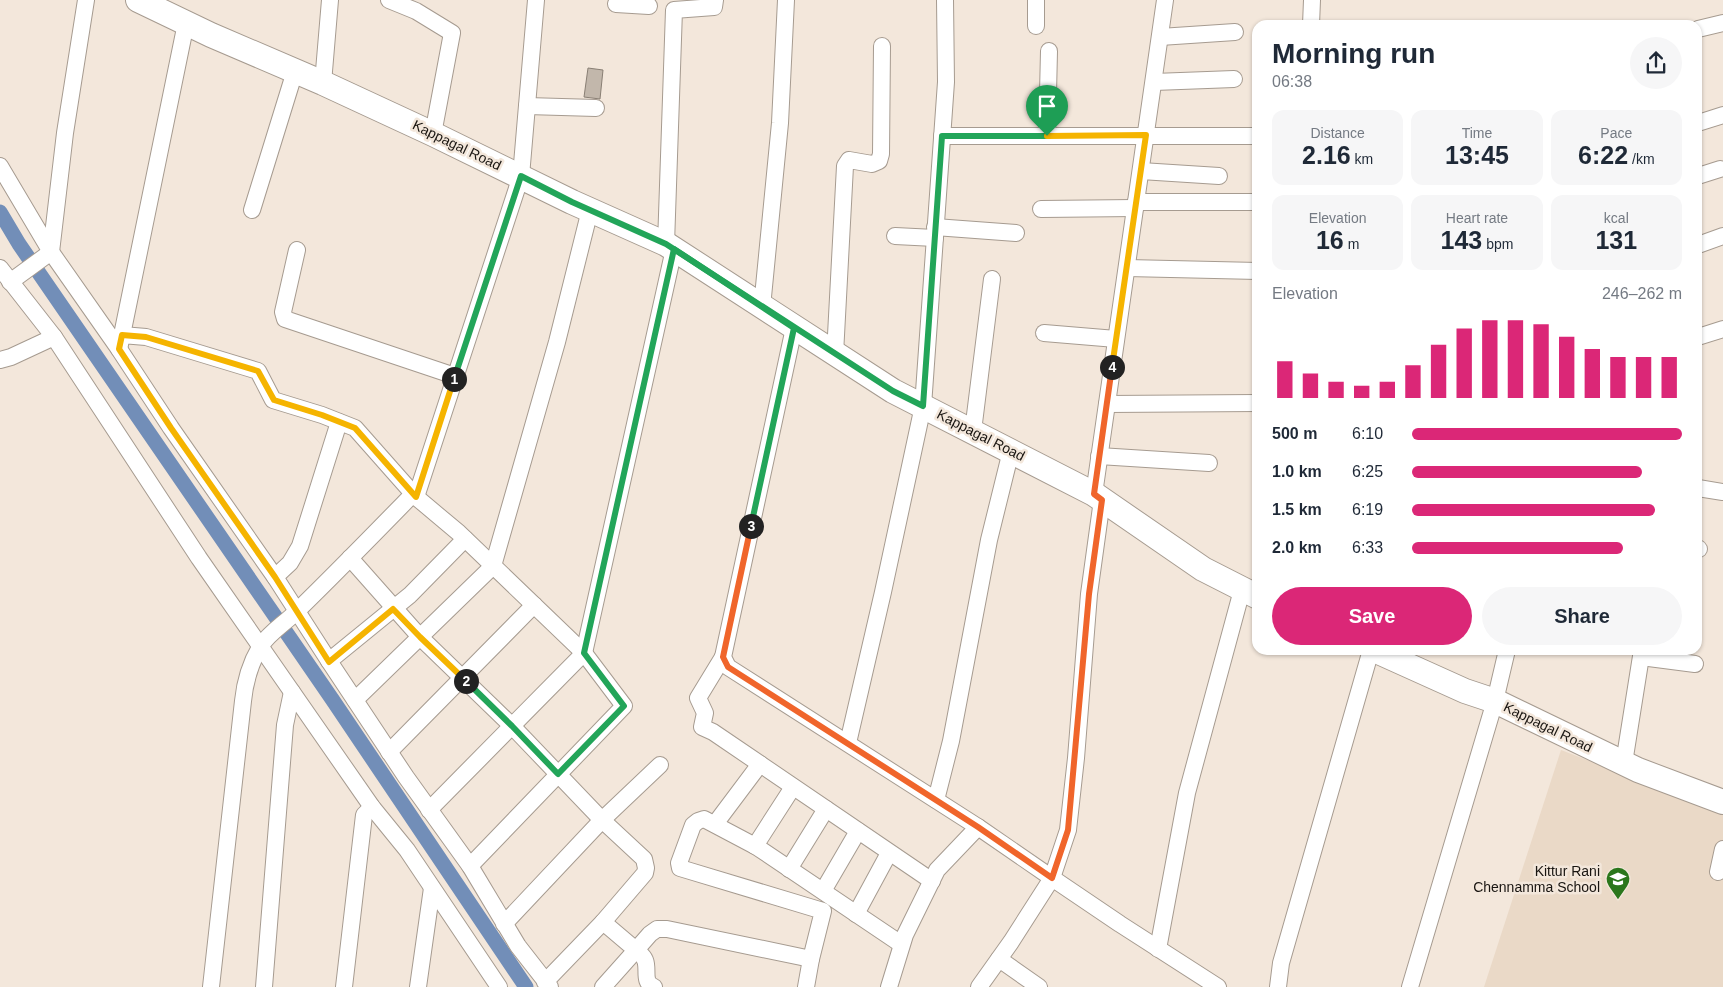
<!DOCTYPE html>
<meta charset="utf-8">
<style>
:root{--surface:#fff;--page:#f6f6f7;--text:#1f2937;--muted:#747a83;--accent:#db2777}
body{margin:0;font-family:Arial,sans-serif;background:var(--page);color:var(--text);height:100vh;display:flex;flex-direction:column;font-size:19px;white-space:nowrap}
*{box-sizing:border-box;margin:0}
p{font-size:16px;color:var(--muted)}
.icon{flex:none;width:28px;height:28px;fill:none;stroke:currentColor;stroke-width:2;stroke-linecap:round;stroke-linejoin:round}
.map{position:relative;flex:1;overflow:hidden}
.details{position:absolute;left:1252px;top:20px;width:450px;height:635px;display:flex;flex-direction:column;background:var(--surface);border-radius:15px;box-shadow:0 1px 4px #0004}
.details>*{flex:none}
.pin{position:absolute;display:grid;place-items:center;width:42px;height:42px;color:#fff;margin:-51px -21px;border-radius:50% 50% 50% 0;rotate:-45deg;box-shadow:0 0 5px #0007}
.pin .icon{rotate:45deg}
.km{position:absolute;width:25px;height:25px;margin:-12px;border-radius:50%;background:#222;color:#fff;font-size:14px;line-height:25px;text-align:center}
.round{display:grid;place-items:center;flex:none;width:52px;height:52px;border-radius:26px;background:var(--page)}
.overview{display:flex;align-items:center;justify-content:space-between;height:85px;padding:0 20px}
h1{font-size:28px;font-weight:700;line-height:38px}
.stats{display:grid;grid-template-columns:repeat(3,1fr);gap:8px;height:85px;padding:5px 20px}
.stats div{display:grid;align-content:center;border-radius:12px;background:var(--page);text-align:center}
.stats b{font-size:25px;font-weight:700}
.stats small{font-size:14px;font-weight:400}
.stats p{font-size:14px}
.chart{height:140px;padding:10px 20px}
.chart p{display:flex;justify-content:space-between}
.chart svg{width:100%;height:90px;margin-top:5px;stroke:var(--accent);stroke-width:6}
.button{display:flex;gap:10px;margin-top:auto;padding:10px 20px}
.button a{flex:1;height:58px;border-radius:30px;background:var(--accent);color:#fff;font-size:20px;font-weight:700;line-height:58px;text-align:center}
.button a+a{background:var(--page);color:var(--text)}
ul{padding:0 20px;list-style:none;font-size:16px}
li{display:grid;grid-template-columns:80px 60px 1fr;align-items:center;height:38px}
li i{height:12px;border-radius:6px;background:var(--accent)}
.map>svg:first-child{display:block}
</style>
<div class="map">
<svg width="1723" height="987" viewBox="0 0 1723 987">
<rect width="100%" height="100%" fill="#f3e7db"/>
<!-- built -->
<path fill="#ead9c7" d="M1561 750 1723 812V987H1484Z"/>
<g fill="none" stroke-linecap="round" stroke-linejoin="round">
<!-- canal -->
<path stroke="#728eb8" stroke-width="15" d="M0 212 19 244 332 699 526 987"/>
</g>
<!-- building -->
<path fill="#c2b7ab" stroke="#897f74" d="M588 68 603 70 600 99 584 97Z"/>
<g fill="none" stroke-linecap="round" stroke-linejoin="round">
<defs>
<g id="minor">
<path d="M389 0 416 11 452 33 433 134"/>
<path d="M616 4 649 6"/>
<path d="M1311 25 1312 0"/>
<path d="M1036 26V0"/>
<path d="M1698 29 1723 23"/>
<path d="M1160 37 1235 32"/>
<path d="M1154 82 1234 79"/>
<path d="M323 83 330 0"/>
<path d="M527 106 596 108"/>
<path d="M1698 123 1723 115"/>
<path d="M942 136H1258"/>
<path d="M1047 136 1049 51"/>
<path d="M0 166 51 252 119 349 171 428 275 577 329 661 406 777 470 866 518 946 550 987"/>
<path d="M1141 171 1219 176"/>
<path d="M1698 176 1720 169"/>
<path d="M1136 202H1258"/>
<path d="M1041 209 1135 208"/>
<path d="M252 210 295 71"/>
<path d="M935 227 1016 233"/>
<path d="M895 236 935 238"/>
<path d="M666 244 674 10 714 7 715 0"/>
<path d="M1698 245 1723 236"/>
<path d="M297 250 283 312 285 319 455 376"/>
<path d="M0 268 54 337 199 558 372 807 407 850 499 987"/>
<path d="M1127 268 1258 271"/>
<path d="M10 282 51 252 65 133 86 0"/>
<path d="M762 307 780 123 786 0"/>
<path d="M794 328 723 657 728 667 978 827"/>
<path d="M1044 333 1116 339"/>
<path d="M122 335 186 23"/>
<path d="M1698 337 1723 329"/>
<path d="M119 349 122 335 146 337 258 371 273 400 322 415 355 428 416 497 459 533 584 653 624 706 470 866"/>
<path d="M835 354 845 166 849 160 872 164 879 161 881 154 882 46"/>
<path d="M0 360 11 357 54 337"/>
<path d="M1107 404 1258 403"/>
<path d="M973 431 992 279"/>
<path d="M1099 456 1209 463"/>
<path d="M1698 488 1723 492"/>
<path d="M1094 494 1165 0"/>
<path d="M416 497 521 176 536 0"/>
<path d="M1698 548 1699 549"/>
<path d="M350 558 420 637 512 726 602 820 644 859 646 868 645 873 603 922 545 982"/>
<path d="M275 577 290 563 300 546 339 422"/>
<path d="M723 657 698 698 705 713 702 727 713 732 932 881"/>
<path d="M1641 657 1695 664"/>
<path d="M329 661 410 595 465 539"/>
<path d="M355 700 493 566 557 342 590 210"/>
<path d="M848 743 883 592 923 406 946 82 945 0"/>
<path d="M389 752 534 605"/>
<path d="M1624 763 1642 650"/>
<path d="M936 800 951 741 989 540 1011 451"/>
<path d="M429 810 584 653 674 249"/>
<path d="M715 824 760 764"/>
<path d="M755 846 793 787"/>
<path d="M789 869 826 809"/>
<path d="M1718 872 1723 849"/>
<path d="M823 891 858 831"/>
<path d="M856 914 889 853"/>
<path d="M504 924 602 820 660 765"/>
<path d="M1158 949 1187 793 1242 590"/>
<path d="M811 959 823 911 680 868 679 863 693 825 698 821 704 819 757 847 901 944"/>
<path d="M999 959 1039 987"/>
<path d="M211 987 243 701C245 681 250 664 260 647 269 632 286 623 298 610 337 572 375 533 413 494"/>
<path d="M264 987 285 725 292 692"/>
<path d="M344 987 364 815 372 807"/>
<path d="M418 987 432 888"/>
<path d="M603 987 636 950 603 922"/>
<path d="M654 987C642 982 649 970 645 960 643 955 639 953 636 950L650 934 657 929H667L811 959 806 987"/>
<path d="M889 987 905 935 937 870 978 827 1052 878 1068 830 1076 758 1089 594 1102 500"/>
<path d="M979 987 1011 942 1052 878 1120 924 1218 987"/>
<path d="M1278 987 1281 963 1371 650"/>
<path d="M1410 987 1495 701 1507 650"/>
</g>
<g id="secondary">
<path d="M138 0 211 35 323 83 433 134 572 202 666 244 893 391 1094 494 1203 569 1258 597"/>
<path d="M1374 650 1465 691 1495 701 1638 770 1723 802"/>
</g>
</defs>
<!-- minor casing -->
<use href="#minor" stroke="#a69b90" stroke-width="18"/>
<!-- secondary casing -->
<use href="#secondary" stroke="#a69b90" stroke-width="26"/>
<!-- minor -->
<use href="#minor" stroke="#fff" stroke-width="16"/>
<!-- secondary -->
<use href="#secondary" stroke="#fff" stroke-width="24"/>
</g>
<g fill="none" stroke-linecap="round" stroke-linejoin="round">
<defs>
<path id="split-1" d="M454 379 521 176 572 202 666 244 893 391 923 406 942 136H1047"/>
<path id="split-2" d="M454 379 416 497 355 428 322 415 274 400 258 371 146 337 122 335 119 349 171 428 275 577 329 662 393 609 420 637 466 681"/>
<path id="split-3" d="M466 681 512 726 558 774 624 706 584 653 674 249 794 328 751 526"/>
<path id="split-4" d="M751 526 723 657 728 667 978 827 1052 878 1068 830 1089 594 1102 500 1094 494 1112 367"/>
<path id="split-5" d="M1047 136 1146 135 1112 367"/>
</defs>
<!-- split-1 casing -->
<use href="#split-1" stroke="#fff" stroke-width="10"/>
<!-- split-2 casing -->
<use href="#split-2" stroke="#fff" stroke-width="10"/>
<!-- split-3 casing -->
<use href="#split-3" stroke="#fff" stroke-width="10"/>
<!-- split-4 casing -->
<use href="#split-4" stroke="#fff" stroke-width="10"/>
<!-- split-5 casing -->
<use href="#split-5" stroke="#fff" stroke-width="10"/>
<!-- split-1 -->
<use href="#split-1" stroke="#22a559" stroke-width="6"/>
<!-- split-2 -->
<use href="#split-2" stroke="#f5b400" stroke-width="6"/>
<!-- split-3 -->
<use href="#split-3" stroke="#22a559" stroke-width="6"/>
<!-- split-4 -->
<use href="#split-4" stroke="#f0652b" stroke-width="6"/>
<!-- split-5 -->
<use href="#split-5" stroke="#f5b400" stroke-width="6"/>
</g>
<!-- icons -->
<defs>
<symbol id="school-pin" viewBox="-11 -11 22 30"><path d="M0 17L-7.5 6A9.5 9.5 0 1 1 7.5 6Z" fill="#2b761c" stroke="#f3e7db"/><path d="M0-5L7-2L0 1L-7-2ZM-4 1L0 2.5L4 1V4Q0 6-4 4Z" fill="#fff"/></symbol>
</defs>
<g fill-rule="evenodd">
<use href="#school-pin" x="1604" y="865" width="28" height="38"/>
</g>
<g text-anchor="middle" dominant-baseline="central" stroke-width="5" stroke-linejoin="round" paint-order="stroke">
<!-- street labels -->
<g font-size="14" fill="#191511" stroke="#f3e7db">
<text transform="translate(457 145) rotate(26)">Kappagal Road</text>
<text transform="translate(981 435) rotate(27)">Kappagal Road</text>
<text transform="translate(1548 727) rotate(26)">Kappagal Road</text>
</g>
<!-- poi labels -->
<g font-size="14" fill="#191511" stroke="#f3e7db" text-anchor="end">
<text x="1600" y="871">Kittur Rani<tspan x="1600" dy="16">Chennamma School</tspan></text>
</g>
</g>
</svg>
<div class="pin" style="left:1047px;top:136px;background:#1e9e55"><svg class="icon" aria-label="arrive" viewBox="0 0 24 24"><path d="M6 21V4h12l-3 4 3 4H6"/></svg></div>
<b class="km" style="left:454px;top:379px">1</b>
<b class="km" style="left:466px;top:681px">2</b>
<b class="km" style="left:751px;top:526px">3</b>
<b class="km" style="left:1112px;top:367px">4</b>
<section class="details">
<div class="overview"><div><h1>Morning run</h1><p>06:38</p></div><a class="round"><svg class="icon" aria-label="share" viewBox="0 0 24 24"><path d="M12 15V3M7 8l5-5 5 5M5 13v7h14v-7"/></svg></a></div>
<div class="stats">
<div><p>Distance</p><b>2.16<small> km</small></b></div>
<div><p>Time</p><b>13:45</b></div>
<div><p>Pace</p><b>6:22<small> /km</small></b></div>
</div>
<div class="stats">
<div><p>Elevation</p><b>16<small> m</small></b></div>
<div><p>Heart rate</p><b>143<small> bpm</small></b></div>
<div><p>kcal</p><b>131</b></div>
</div>
<div class="chart"><p><span>Elevation</span>246–262 m</p>
<svg viewBox="0 0 160 44" preserveAspectRatio="none"><path d="M5 44V26M15 44V32M25 44V36M35 44V38M45 44V36M55 44V28M65 44V18M75 44V10M85 44V6M95 44V6M105 44V8M115 44V14M125 44V20M135 44V24M145 44V24M155 44V24"/></svg>
</div>
<ul>
<li><b>500 m</b>6:10<i style="width:100%"></i></li>
<li><b>1.0 km</b>6:25<i style="width:85%"></i></li>
<li><b>1.5 km</b>6:19<i style="width:90%"></i></li>
<li><b>2.0 km</b>6:33<i style="width:78%"></i></li>
</ul>
<div class="button"><a>Save</a><a>Share</a></div>
</section>
</div>
